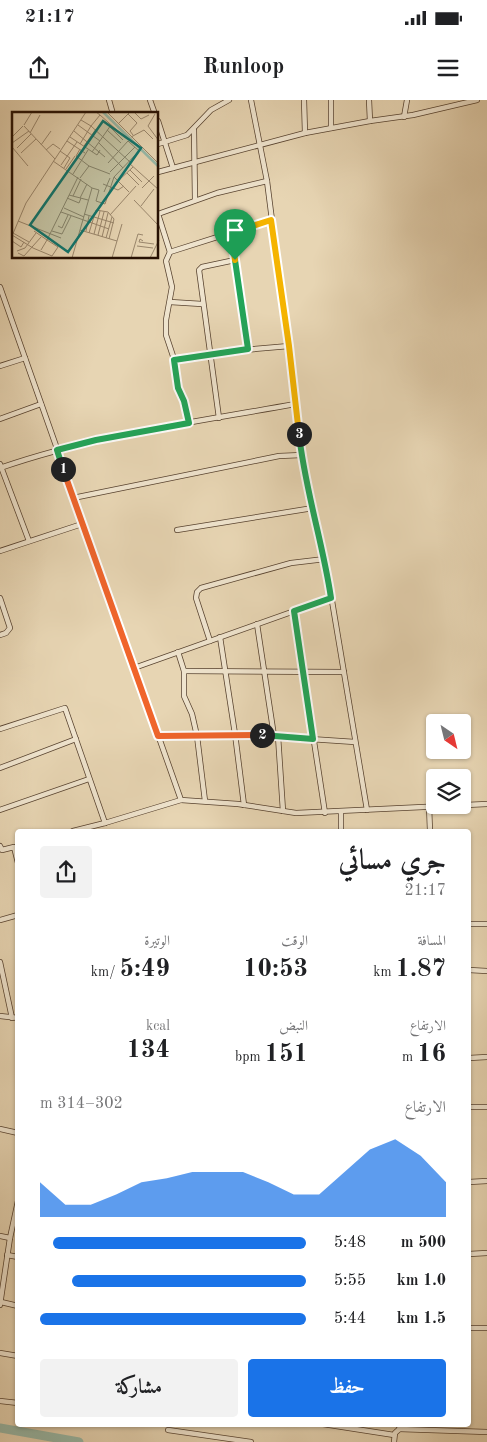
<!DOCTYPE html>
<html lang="ar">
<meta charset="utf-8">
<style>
:root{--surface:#fff;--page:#f2f2f2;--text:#202124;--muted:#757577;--accent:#1a73e8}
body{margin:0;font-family:"Old Standard TT",Amiri,serif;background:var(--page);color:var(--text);direction:rtl;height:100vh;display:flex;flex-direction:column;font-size:19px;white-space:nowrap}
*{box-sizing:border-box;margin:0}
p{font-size:16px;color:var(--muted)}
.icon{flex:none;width:28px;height:28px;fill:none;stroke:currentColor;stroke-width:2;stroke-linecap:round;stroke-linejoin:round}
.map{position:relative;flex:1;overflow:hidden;direction:ltr}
.sheet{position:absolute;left:15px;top:729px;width:456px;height:598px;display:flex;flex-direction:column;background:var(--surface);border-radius:5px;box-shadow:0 1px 4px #0004;direction:rtl}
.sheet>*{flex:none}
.needle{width:32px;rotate:145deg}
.tools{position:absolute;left:426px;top:614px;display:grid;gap:10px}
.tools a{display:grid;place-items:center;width:45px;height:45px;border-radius:5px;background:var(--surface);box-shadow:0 1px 4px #0004;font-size:25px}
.pin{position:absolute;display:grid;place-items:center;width:42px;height:42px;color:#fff;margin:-51px -21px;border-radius:50% 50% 50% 0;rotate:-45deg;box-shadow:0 0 5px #0007}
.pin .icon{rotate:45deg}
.km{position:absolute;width:25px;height:25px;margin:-12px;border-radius:50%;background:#222;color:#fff;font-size:14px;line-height:25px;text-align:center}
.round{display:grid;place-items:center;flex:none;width:52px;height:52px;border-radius:5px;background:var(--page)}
.head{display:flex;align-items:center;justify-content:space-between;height:85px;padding:0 25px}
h1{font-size:28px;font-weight:700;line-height:38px}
.stats{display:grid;grid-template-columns:repeat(3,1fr);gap:8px;height:85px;padding:5px 25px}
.stats div{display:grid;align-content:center}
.stats b{font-size:25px;font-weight:700}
.stats small{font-size:14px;font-weight:400}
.stats p{font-size:14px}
.chart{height:140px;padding:10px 25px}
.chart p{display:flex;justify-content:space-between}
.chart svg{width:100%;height:90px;margin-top:5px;fill:var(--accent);opacity:.7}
.primary-button{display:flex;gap:10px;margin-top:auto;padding:10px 25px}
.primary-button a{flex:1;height:58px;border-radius:5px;background:var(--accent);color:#fff;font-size:20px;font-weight:700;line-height:58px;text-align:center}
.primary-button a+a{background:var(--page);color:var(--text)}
ul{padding:0 25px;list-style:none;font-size:16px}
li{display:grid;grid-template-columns:80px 60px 1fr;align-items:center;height:38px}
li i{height:12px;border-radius:6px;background:var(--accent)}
.status{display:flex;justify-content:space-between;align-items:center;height:35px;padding:0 25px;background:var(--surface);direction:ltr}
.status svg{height:14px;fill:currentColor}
header{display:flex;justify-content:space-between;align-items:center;height:65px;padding:0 25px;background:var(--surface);font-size:22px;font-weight:700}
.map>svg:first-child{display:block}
</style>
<div class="status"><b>21:17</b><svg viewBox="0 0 49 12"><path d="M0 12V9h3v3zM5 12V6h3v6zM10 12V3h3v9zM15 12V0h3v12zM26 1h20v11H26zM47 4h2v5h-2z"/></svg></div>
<header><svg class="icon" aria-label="menu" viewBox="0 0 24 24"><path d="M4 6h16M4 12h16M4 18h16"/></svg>Runloop<svg class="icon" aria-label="share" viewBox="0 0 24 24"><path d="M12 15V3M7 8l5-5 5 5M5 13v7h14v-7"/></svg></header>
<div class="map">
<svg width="487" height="1342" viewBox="0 0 487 1342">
<rect width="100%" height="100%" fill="#e7d5b3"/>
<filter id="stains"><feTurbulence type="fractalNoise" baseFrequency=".004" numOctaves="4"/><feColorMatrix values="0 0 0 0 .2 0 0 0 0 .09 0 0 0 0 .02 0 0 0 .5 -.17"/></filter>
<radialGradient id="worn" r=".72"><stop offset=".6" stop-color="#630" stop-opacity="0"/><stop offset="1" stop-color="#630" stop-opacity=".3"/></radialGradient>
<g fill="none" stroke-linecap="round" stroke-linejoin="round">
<!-- river -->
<path stroke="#98b9a8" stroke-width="9" d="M0 1328 79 1342"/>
<defs>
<g id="street">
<path d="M109 0 113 14"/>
<path d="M150 0 155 14"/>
<path d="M251 0 267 81 302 355 325 459 367 710"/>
<path d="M304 0 305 33"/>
<path d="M331 0V28"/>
<path d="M369 0 370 21"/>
<path d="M404 17 407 0"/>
<path d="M158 21 173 68"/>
<path d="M194 30 195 100"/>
<path d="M158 44 187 35 211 10 229 0"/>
<path d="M158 72 305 33 370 21 413 15 477 0"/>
<path d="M231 133 248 249"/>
<path d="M170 152 271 120"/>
<path d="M0 187 181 700 238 704 296 713 487 704"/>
<path d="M170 202 202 204"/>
<path d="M174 260 210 253 289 246"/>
<path d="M0 266 25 258"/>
<path d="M219 318 199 170 202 167 235 160"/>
<path d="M0 319 41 304"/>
<path d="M189 323 185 304 178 289 173 256 166 235V220L172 187 166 161 170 152 158 114 217 93 267 81"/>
<path d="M0 364 29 441"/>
<path d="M0 368C95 335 196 322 295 304"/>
<path d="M73 398 279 356 302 355"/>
<path d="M177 430 313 408"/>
<path d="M0 451 82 424"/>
<path d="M0 498 10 528 6 533 0 535"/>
<path d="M294 511 325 713"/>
<path d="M257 524 274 636"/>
<path d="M220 537 235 634 244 705"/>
<path d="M210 541 196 498 197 492 201 488 291 463 325 459"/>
<path d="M178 552 184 571V596L192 614 197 636 205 701"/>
<path d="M134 568 331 498"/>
<path d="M184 571 344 572"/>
<path d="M0 629 65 608 105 723 181 700"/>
<path d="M158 636 235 634 355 642"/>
<path d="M278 636 283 711"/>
<path d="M0 668 76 639"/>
<path d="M429 706 430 731"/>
<path d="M0 710 89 679"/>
<path d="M73 731 105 723"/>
<path d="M341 731V712"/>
<path d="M0 746 2 750 14 747 18 763"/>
<path d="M0 820 18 815"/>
<path d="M469 824H487"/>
<path d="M0 862 12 918"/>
<path d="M469 870 487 871"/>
<path d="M0 916 18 918"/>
<path d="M469 958 487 957"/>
<path d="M469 1007H487"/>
<path d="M0 1029 18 1033"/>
<path d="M469 1082 487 1081"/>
<path d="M0 1136 10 1138"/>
<path d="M469 1154 487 1153"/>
<path d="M7 1155 18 1157"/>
<path d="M1 1202 18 1206"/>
<path d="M0 1205 10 1138 18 1101"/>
<path d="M469 1228H487"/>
<path d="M0 1253 18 1256"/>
<path d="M0 1301 18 1303"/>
<path d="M323 1324 394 1335"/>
<path d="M399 1329 487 1332"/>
<path d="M168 1330 251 1342"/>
<path d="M394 1342 395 1333 405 1324"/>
</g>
</defs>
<!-- street casing -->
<use href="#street" stroke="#57422f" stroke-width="6"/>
<!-- street -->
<use href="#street" stroke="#efe4ce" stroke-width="4.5"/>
</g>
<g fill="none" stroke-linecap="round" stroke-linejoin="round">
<defs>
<path id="split-1" d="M63 369 57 350 96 340 189 323 184 301 178 288 174 260 248 249 235 160"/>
<path id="split-2" d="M63 369 158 636 262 635"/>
<path id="split-3" d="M262 635 313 639 294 511 331 498C323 443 305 390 299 334"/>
<path id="split-4" d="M235 160 231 133 271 120 289 246 299 334"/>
</defs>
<!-- split-1 casing -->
<use href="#split-1" stroke="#fff" stroke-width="10"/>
<!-- split-2 casing -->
<use href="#split-2" stroke="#fff" stroke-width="10"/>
<!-- split-3 casing -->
<use href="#split-3" stroke="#fff" stroke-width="10"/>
<!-- split-4 casing -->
<use href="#split-4" stroke="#fff" stroke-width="10"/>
<!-- split-1 -->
<use href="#split-1" stroke="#22a559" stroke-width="6"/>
<!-- split-2 -->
<use href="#split-2" stroke="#f0652b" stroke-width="6"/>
<!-- split-3 -->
<use href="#split-3" stroke="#22a559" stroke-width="6"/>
<!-- split-4 -->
<use href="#split-4" stroke="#f5b400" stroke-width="6"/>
</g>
<!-- overview -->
<g transform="translate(12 12)">
<rect width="146" height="146" fill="#e7d5b3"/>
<path fill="none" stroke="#98b9a8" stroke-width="2.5" d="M91 0 147 55"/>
<path fill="none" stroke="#9a876d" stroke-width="1" d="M95 0 147 52M122 0 129 7 137 3M116 2 125 11 118 19 121 23M143 2 136 14 147 29M88 3 115 27M69 8 79 14 88 3 84 0M107 11 118 0M12 13 20 0M66 13 88 29M12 14 43 47M98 15 111 28M95 18 109 31M62 19 93 45M18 21 28 3M0 25 11 14M58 25 85 43 88 38M119 25 132 18 141 27M55 29 73 41M0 31 17 19M87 31 111 56M68 32 79 14 118 50M29 33 39 19M72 34 84 17M0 35 16 54M5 36 19 22M68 37 64 44 77 54M34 38 41 32 48 37M48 39 58 46 52 56M80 40 99 13M9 41 24 27M41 49 80 76 60 146M96 51 116 29 127 39 102 65 117 80M117 51 147 78M49 53 65 30M54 57 63 44M118 58 130 70M98 60 123 35M115 61 127 73M61 62 76 38M68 66 77 54 98 62M106 69 121 55M91 72 106 78 112 74M80 76 87 78 84 89 93 92 102 65M130 76 142 64M92 80 98 66M57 83 76 88M61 84 69 67M55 86 67 91 69 86M68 86 75 72M122 88 147 114M129 94 142 77M52 96 72 105M49 100 97 117M72 102 102 111M98 103 124 74M6 109 49 126M46 114 50 116 56 103M68 118 105 129M22 119 35 128 66 65M40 119 50 122 59 104M74 119 77 104M1 121 17 130M77 121 84 98 96 100 102 107 97 127M82 122 88 99M0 123 21 136 40 144 46 135 35 128 29 138M86 123 92 100M0 124 14 91 74 0M90 125 96 101M94 126 100 105M0 129 9 135 12 130M131 129 128 127 127 130 142 132M125 134 141 136M5 139 13 136 24 121M6 141 12 144 29 125M100 146 110 112M119 146 126 122 131 123M138 146 147 128"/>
<path fill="#0f766e" fill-opacity="0.15" stroke="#0f766e" stroke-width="2.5" d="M91 9 129 36 56 140 18 113Z"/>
<rect width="146" height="146" fill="none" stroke="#271103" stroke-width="2.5"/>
</g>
<rect width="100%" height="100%" filter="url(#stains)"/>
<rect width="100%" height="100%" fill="url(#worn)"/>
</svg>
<div class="tools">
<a><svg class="needle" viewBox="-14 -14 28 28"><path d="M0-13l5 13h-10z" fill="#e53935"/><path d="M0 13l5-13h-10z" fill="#757577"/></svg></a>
<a><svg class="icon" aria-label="layers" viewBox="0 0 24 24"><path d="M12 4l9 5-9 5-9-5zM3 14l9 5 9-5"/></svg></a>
</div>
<div class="pin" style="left:235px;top:160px;background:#1e9e55"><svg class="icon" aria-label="arrive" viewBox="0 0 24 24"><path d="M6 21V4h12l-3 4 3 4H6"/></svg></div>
<b class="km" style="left:63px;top:369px">1</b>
<b class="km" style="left:262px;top:635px">2</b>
<b class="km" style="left:299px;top:334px">3</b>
<section class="sheet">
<div class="head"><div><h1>جري مسائي</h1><p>21:17</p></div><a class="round"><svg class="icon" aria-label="share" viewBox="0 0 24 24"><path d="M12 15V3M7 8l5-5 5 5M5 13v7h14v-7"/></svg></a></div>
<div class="stats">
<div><p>المسافة</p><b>1.87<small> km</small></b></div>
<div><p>الوقت</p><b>10:53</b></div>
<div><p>الوتيرة</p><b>5:49<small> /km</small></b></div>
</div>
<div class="stats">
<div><p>الارتفاع</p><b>16<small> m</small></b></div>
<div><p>النبض</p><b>151<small> bpm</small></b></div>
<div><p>kcal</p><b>134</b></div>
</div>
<div class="chart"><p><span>الارتفاع</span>302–314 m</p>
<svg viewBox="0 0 160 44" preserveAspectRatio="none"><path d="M0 44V27L10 38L20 38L30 33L40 27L50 25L60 22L70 22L80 22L90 27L100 33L110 33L120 22L130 11L140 6L150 14L160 27V44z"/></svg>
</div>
<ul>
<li><b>500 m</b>5:48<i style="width:95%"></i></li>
<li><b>1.0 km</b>5:55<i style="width:88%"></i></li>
<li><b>1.5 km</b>5:44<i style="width:100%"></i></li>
</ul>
<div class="primary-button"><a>حفظ</a><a>مشاركة</a></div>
</section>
</div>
